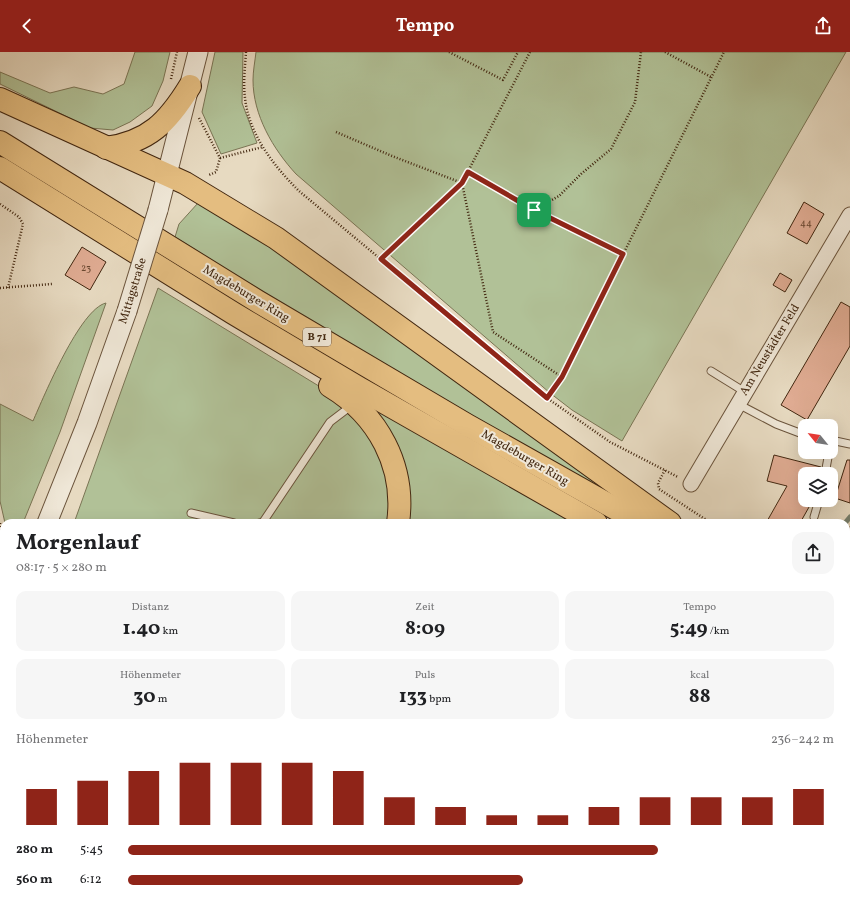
<!DOCTYPE html>
<html lang="de">
<meta charset="utf-8">
<style>
:root{--surface:#fff;--page:#f6f6f6;--text:#202124;--muted:#757577;--accent:#8f2418}
body{margin:0;font-family:Vollkorn,serif;background:var(--page);color:var(--text);height:100vh;display:flex;flex-direction:column;font-size:15px;white-space:nowrap}
*{box-sizing:border-box;margin:0}
p{font-size:13px;color:var(--muted)}
.icon{flex:none;width:22px;height:22px;fill:none;stroke:currentColor;stroke-width:2;stroke-linecap:round;stroke-linejoin:round}
.map{position:relative;flex:1;overflow:hidden}
.drawer{position:absolute;left:0px;top:467px;width:850px;height:384px;display:flex;flex-direction:column;background:var(--surface);border-radius:12px 12px 0 0;box-shadow:0 4px 16px #0002}
.drawer>*{flex:none}
.needle{width:26px;rotate:300deg}
.tools{position:absolute;left:798px;top:367px;display:grid;gap:8px}
.tools a{display:grid;place-items:center;width:40px;height:40px;border-radius:8px;background:var(--surface);box-shadow:0 4px 16px #0002;font-size:20px}
.pin{position:absolute;display:grid;place-items:center;width:34px;height:34px;color:#fff;margin:-17px;border-radius:8px;box-shadow:0 2px 6px #0006}
.round{display:grid;place-items:center;flex:none;width:42px;height:42px;border-radius:12px;background:var(--page)}
.head{display:flex;align-items:center;justify-content:space-between;height:68px;padding:0 16px}
h1{font-size:22px;font-weight:700;line-height:30px}
.metrics{display:grid;grid-template-columns:repeat(3,1fr);gap:6px;height:68px;padding:4px 16px}
.metrics div{display:grid;align-content:center;border-radius:10px;background:var(--page);text-align:center}
.metrics b{font-size:20px;font-weight:700}
.metrics small{font-size:11px;font-weight:400}
.metrics p{font-size:11px}
.chart{height:112px;padding:8px 16px}
.chart p{display:flex;justify-content:space-between}
.chart svg{width:100%;height:72px;margin-top:4px;stroke:var(--accent);stroke-width:6}
ul{padding:0 16px;list-style:none;font-size:13px}
li{display:grid;grid-template-columns:64px 48px 1fr;align-items:center;height:30px}
li i{height:10px;border-radius:5px;background:var(--accent)}
header{display:flex;justify-content:space-between;align-items:center;height:52px;padding:0 16px;background:var(--accent);color:#fff;font-size:18px;font-weight:700}
.map>svg:first-child{display:block}
</style>
<header><svg class="icon" aria-label="back" viewBox="0 0 24 24"><path d="M15 5l-7 7 7 7"/></svg>Tempo<svg class="icon" aria-label="share" viewBox="0 0 24 24"><path d="M12 15V3M7 8l5-5 5 5M5 13v7h14v-7"/></svg></header>
<div class="map">
<svg width="850" height="851" viewBox="0 0 850 851">
<rect width="100%" height="100%" fill="#e7dac1"/>
<filter id="stains"><feTurbulence type="fractalNoise" baseFrequency=".005" numOctaves="4"/><feColorMatrix values="0 0 0 0 .2 0 0 0 0 .09 0 0 0 0 .02 0 0 0 .5 -.17"/></filter>
<radialGradient id="worn" r=".72"><stop offset=".6" stop-color="#630" stop-opacity="0"/><stop offset="1" stop-color="#630" stop-opacity=".3"/></radialGradient>
<!-- green -->
<g fill="#b1c197" stroke="#7a7454">
<path d="M135 0H170L163 29 152 54 130 70 113 78 90 76 0 32V20L50 41 74 35 103 42 124 32Z"/>
<path d="M215 0H243L242 51 257 91 221 102 202 60Z"/>
<path d="M256 0H846L622 389 572 358 550 341 296 122C273 97 253 63 253 28 253 19 255 9 256 0Z"/>
<path d="M198 151 267 192 633 455C479 368 325 280 175 185L179 172Z"/>
<path d="M158 236 327 339 373 385 390 429 389 471H74Z"/>
<path d="M106 251 60 380 23 471H5L0 449V352L33 369C44 344 80 257 106 251Z"/>
<path d="M361 348 577 471H405Z"/>
<path d="M846 514 850 517V562L846 560Z"/>
<path d="M4 631V791L0 796V639Z"/>
<path d="M846 639 850 642V821L846 819Z"/>
<path d="M11 847H69L67 851H8Z"/>
<path d="M75 847H250L247 851H73Z"/>
</g>
<g fill="none" stroke-linecap="round" stroke-linejoin="round">
<!-- stream -->
<g stroke="#76806e" stroke-width="5">
<path d="M845 471 850 465"/>
<path d="M72 851 74 847"/>
<path d="M448 851 451 847"/>
</g>
</g>
<!-- building -->
<g fill="#e0ac93" stroke="#422710">
<path d="M804 150 824 162 807 192 787 181Z"/>
<path d="M82 195 106 210 90 238 65 223Z"/>
<path d="M780 221 792 228 785 240 773 233Z"/>
<path d="M841 250 850 255V294L807 368 781 353Z"/>
<path d="M774 403 821 415 820 422H805V448H813L800 471H766L787 434 767 429Z"/>
<path d="M847 408H850V451L835 446Z"/>
</g>
<g fill="none" stroke-linecap="round" stroke-linejoin="round">
<defs>
<g id="service">
<path d="M711 319 745 340"/>
<path d="M738 352 776 372 805 383"/>
<path d="M831 388 850 392"/>
<path d="M825 422 829 400"/>
<path d="M191 461 234 471"/>
<path d="M814 465 819 448"/>
<path d="M259 471 263 470 330 370 351 354"/>
<path d="M632 847 639 851"/>
<path d="M707 847 714 851"/>
<path d="M464 848V847"/>
<path d="M2 851 5 847"/>
<path d="M161 851 163 847"/>
<path d="M688 851 694 847"/>
</g>
<g id="minor">
<path d="M691 432 850 163"/>
<path d="M430 851 432 847"/>
</g>
<g id="tertiary">
<path d="M158 158 198 0"/>
<path d="M47 471 87 371 127 259"/>
<path d="M0 579 4 571"/>
</g>
<g id="trunk">
<path d="M0 47 185 131 276 186 670 471"/>
<path d="M0 90 257 249 467 373 641 471"/>
<path d="M106 96C149 90 168 70 190 34"/>
<path d="M0 116 233 261 359 336 596 471"/>
<path d="M330 334C378 363 406 414 398 471"/>
<path d="M846 587 850 589"/>
<path d="M0 596 4 592"/>
<path d="M846 612 850 614"/>
</g>
</defs>
<!-- service casing -->
<use href="#service" stroke="#6b543c" stroke-width="9"/>
<!-- minor casing -->
<use href="#minor" stroke="#6b543c" stroke-width="17"/>
<!-- tertiary casing -->
<use href="#tertiary" stroke="#6b543c" stroke-width="21"/>
<!-- trunk casing -->
<use href="#trunk" stroke="#422710" stroke-width="24"/>
<!-- path -->
<g stroke="#422710" stroke-width="2.5" stroke-dasharray="1 2" stroke-linecap="butt">
<path d="M246 0C245 15 243 31 245 46 249 83 274 114 299 139L547 346 610 390 678 425"/>
<path d="M449 0 503 28 518 0"/>
<path d="M530 0 462 131 493 280 562 325"/>
<path d="M665 0 711 25"/>
<path d="M171 27 177 0"/>
<path d="M199 66 220 106 216 120 209 123"/>
<path d="M336 80 392 104 462 131 381 207"/>
<path d="M220 106 263 95"/>
<path d="M468 120 534 158"/>
<path d="M0 152 19 165 23 172 8 236"/>
<path d="M623 202 534 158 559 144 581 122 611 97 635 50 641 0"/>
<path d="M0 236 52 232"/>
<path d="M547 346 562 325 724 0"/>
<path d="M665 418 658 431 659 437 711 471"/>
<path d="M0 471V511"/>
<path d="M846 480 850 475"/>
<path d="M846 512 850 514"/>
<path d="M0 538 4 527"/>
<path d="M0 626 4 618"/>
</g>
<!-- service -->
<use href="#service" stroke="#efe7d7" stroke-width="7"/>
<!-- minor -->
<use href="#minor" stroke="#efe7d7" stroke-width="15"/>
<!-- tertiary -->
<use href="#tertiary" stroke="#efe7d7" stroke-width="19"/>
<!-- trunk -->
<use href="#trunk" stroke="#e4bd80" stroke-width="22"/>
<defs>
<path id="tertiary-bridge" d="M127 259 158 158"/>
</defs>
<!-- tertiary-bridge casing -->
<use href="#tertiary-bridge" stroke="#6b543c" stroke-width="21" stroke-linecap="butt"/>
<!-- tertiary-bridge -->
<use href="#tertiary-bridge" stroke="#efe7d7" stroke-width="19"/>
</g>
<g fill="none" stroke-linecap="round" stroke-linejoin="round">
<defs>
<path id="route" d="M468 120 534 158 623 202 562 325 547 346 381 207 462 131Z"/>
</defs>
<!-- route casing -->
<use href="#route" stroke="#fff" stroke-width="8"/>
<!-- route -->
<use href="#route" stroke="#8f2418" stroke-width="5"/>
</g>
<g text-anchor="middle" dominant-baseline="central" stroke-width="4" stroke-linejoin="round" paint-order="stroke">
<!-- number labels -->
<g font-size="10" fill="#6a4831">
<text x="806" y="171">44</text>
<text x="86" y="216">23</text>
</g>
<!-- shield labels -->
<rect fill="#efe7d7" stroke="#76614c" stroke-width="1" x="303" y="276" width="28" height="18" rx="3"/>
<g font-size="11" font-weight="bold" fill="#422710">
<text x="317" y="285">B 71</text>
</g>
<!-- street labels -->
<g font-size="12" fill="#422710" stroke="#efe7d7">
<text transform="translate(133 239) rotate(-73)">Mittagstraße</text>
<text transform="translate(246 242) rotate(31)">Magdeburger Ring</text>
<text transform="translate(770 298) rotate(-59)">Am Neustädter Feld</text>
<text transform="translate(525 406) rotate(30)">Magdeburger Ring</text>
</g>
</g>
<rect width="100%" height="100%" filter="url(#stains)"/>
<rect width="100%" height="100%" fill="url(#worn)"/>
</svg>
<div class="tools">
<a><svg class="needle" viewBox="-14 -14 28 28"><path d="M0-13l5 13h-10z" fill="#e53935"/><path d="M0 13l5-13h-10z" fill="#757577"/></svg></a>
<a><svg class="icon" aria-label="layers" viewBox="0 0 24 24"><path d="M12 4l9 5-9 5-9-5zM3 14l9 5 9-5"/></svg></a>
</div>
<div class="pin" style="left:534px;top:158px;background:#1e9e55"><svg class="icon" aria-label="arrive" viewBox="0 0 24 24"><path d="M6 21V4h12l-3 4 3 4H6"/></svg></div>
<section class="drawer">
<div class="head"><div><h1>Morgenlauf</h1><p>08:17 · 5 × 280 m</p></div><a class="round"><svg class="icon" aria-label="share" viewBox="0 0 24 24"><path d="M12 15V3M7 8l5-5 5 5M5 13v7h14v-7"/></svg></a></div>
<div class="metrics">
<div><p>Distanz</p><b>1.40<small> km</small></b></div>
<div><p>Zeit</p><b>8:09</b></div>
<div><p>Tempo</p><b>5:49<small> /km</small></b></div>
</div>
<div class="metrics">
<div><p>Höhenmeter</p><b>30<small> m</small></b></div>
<div><p>Puls</p><b>133<small> bpm</small></b></div>
<div><p>kcal</p><b>88</b></div>
</div>
<div class="chart"><p><span>Höhenmeter</span>236–242 m</p>
<svg viewBox="0 0 160 44" preserveAspectRatio="none"><path d="M5 44V22M15 44V17M25 44V11M35 44V6M45 44V6M55 44V6M65 44V11M75 44V27M85 44V33M95 44V38M105 44V38M115 44V33M125 44V27M135 44V27M145 44V27M155 44V22"/></svg>
</div>
<ul>
<li><b>280 m</b>5:45<i style="width:75%"></i></li>
<li><b>560 m</b>6:12<i style="width:56%"></i></li>
</ul>
</section>
</div>
